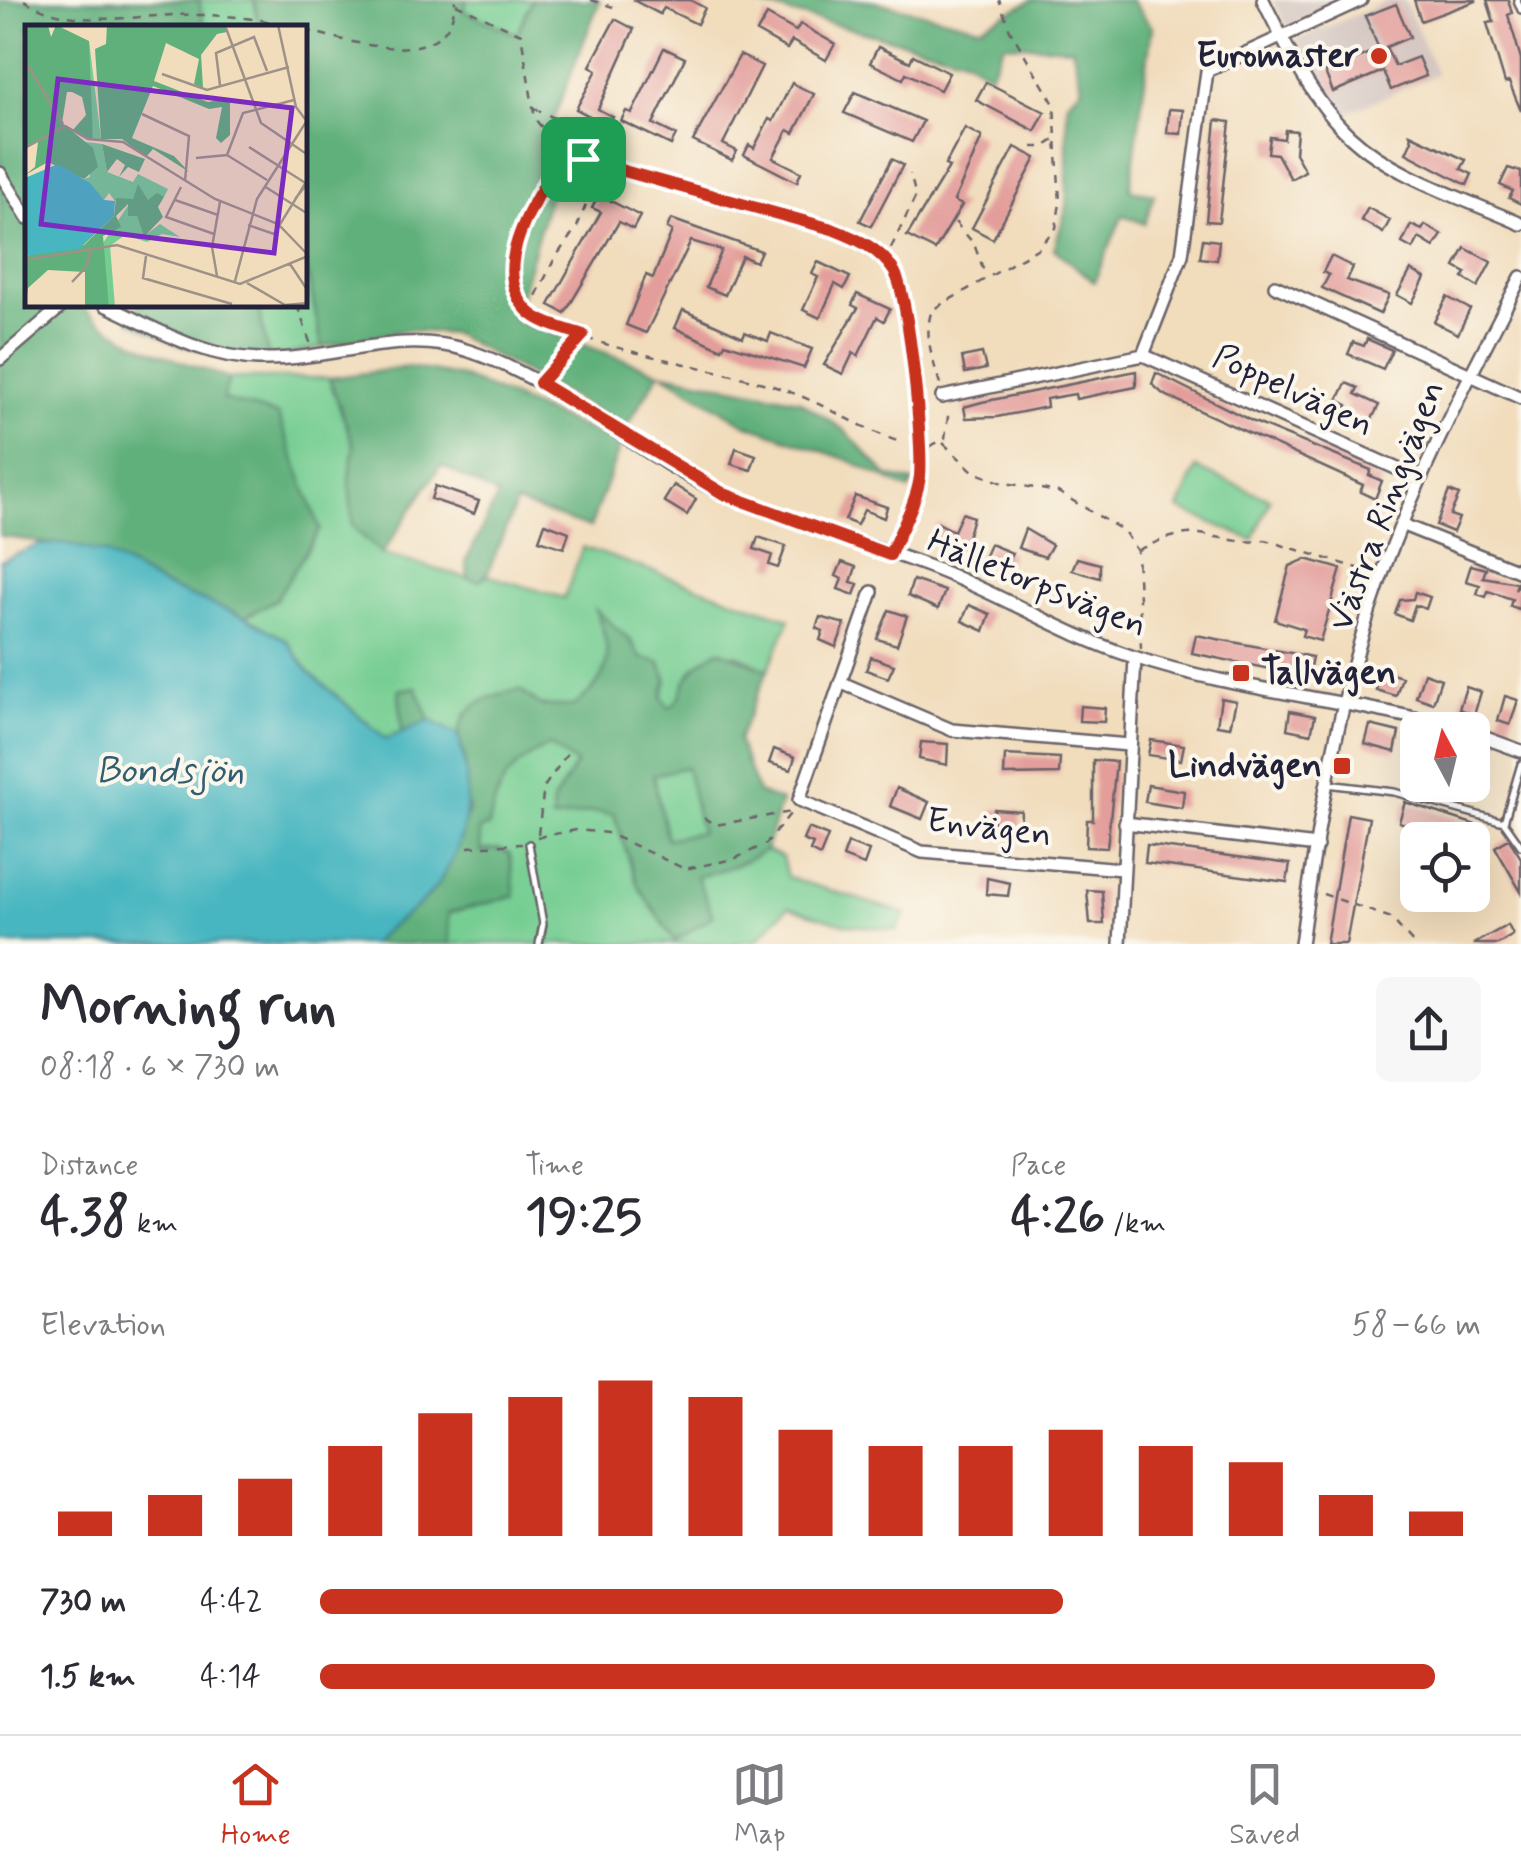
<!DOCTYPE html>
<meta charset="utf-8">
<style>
:root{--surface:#fff;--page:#f7f7f7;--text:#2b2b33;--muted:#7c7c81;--line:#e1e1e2;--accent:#c8321e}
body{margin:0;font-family:Mynerve,sans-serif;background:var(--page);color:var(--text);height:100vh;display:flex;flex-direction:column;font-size:38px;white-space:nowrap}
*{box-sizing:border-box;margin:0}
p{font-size:32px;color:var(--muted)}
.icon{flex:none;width:55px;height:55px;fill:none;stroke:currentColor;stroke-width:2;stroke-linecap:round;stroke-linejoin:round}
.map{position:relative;height:944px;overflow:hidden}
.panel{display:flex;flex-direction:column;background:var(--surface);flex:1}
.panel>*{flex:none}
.needle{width:65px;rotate:353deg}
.fabs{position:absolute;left:1400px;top:712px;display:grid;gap:20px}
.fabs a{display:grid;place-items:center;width:90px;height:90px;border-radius:15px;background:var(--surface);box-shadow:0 10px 40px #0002;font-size:50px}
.pin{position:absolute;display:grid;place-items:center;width:85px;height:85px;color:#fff;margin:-42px;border-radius:20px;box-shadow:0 5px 15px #0006}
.round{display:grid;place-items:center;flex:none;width:105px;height:105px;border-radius:15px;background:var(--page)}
.head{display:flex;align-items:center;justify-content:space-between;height:170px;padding:0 40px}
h1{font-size:55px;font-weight:700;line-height:75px}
.stats{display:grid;grid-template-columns:repeat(3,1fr);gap:15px;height:170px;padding:10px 40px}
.stats div{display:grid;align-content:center}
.stats b{font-size:50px;font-weight:700}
.stats small{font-size:28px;font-weight:400}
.stats p{font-size:28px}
.chart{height:280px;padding:20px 40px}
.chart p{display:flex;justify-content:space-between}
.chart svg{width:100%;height:180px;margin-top:10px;stroke:var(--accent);stroke-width:6}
ul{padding:0 40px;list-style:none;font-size:32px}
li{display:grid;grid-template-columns:160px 120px 1fr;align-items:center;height:75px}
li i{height:25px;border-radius:12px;background:var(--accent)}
.tabs{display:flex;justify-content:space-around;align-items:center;height:140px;border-top:2px solid var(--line);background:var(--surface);font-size:28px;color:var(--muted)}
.tabs a{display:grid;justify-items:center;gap:5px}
.tabs .on{color:var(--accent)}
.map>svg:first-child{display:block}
</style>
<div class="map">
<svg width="1521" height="944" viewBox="0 0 1521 944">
<rect width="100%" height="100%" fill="#fbf7ec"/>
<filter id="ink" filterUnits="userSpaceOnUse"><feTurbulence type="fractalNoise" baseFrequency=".01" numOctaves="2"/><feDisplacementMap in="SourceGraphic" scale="20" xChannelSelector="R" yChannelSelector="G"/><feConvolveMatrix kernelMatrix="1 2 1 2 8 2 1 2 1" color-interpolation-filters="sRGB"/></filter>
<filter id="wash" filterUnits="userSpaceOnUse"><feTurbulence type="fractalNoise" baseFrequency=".0048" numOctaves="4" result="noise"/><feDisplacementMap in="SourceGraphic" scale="40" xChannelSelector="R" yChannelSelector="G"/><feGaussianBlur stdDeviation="2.25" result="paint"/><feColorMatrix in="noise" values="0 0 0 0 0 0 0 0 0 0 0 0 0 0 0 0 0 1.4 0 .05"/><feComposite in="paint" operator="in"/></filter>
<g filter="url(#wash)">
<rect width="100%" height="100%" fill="#f1dcbc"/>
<!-- industrial -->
<g fill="#cfc0bb">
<path d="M1273 0H1343L1287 27Z"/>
<path d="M1390 0H1404L1437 74 1342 115 1297 40Z"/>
</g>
<!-- green -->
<g fill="#75cd92" stroke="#4c7866" stroke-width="2.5">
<path d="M199 0H254L259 27H204Z"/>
<path d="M467 0H532L517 35 462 11Z"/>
<path d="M305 259 322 347 269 359 258 305H305Z"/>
<path d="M229 378H329L354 446 349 478 353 527 382 554 478 581 487 575 564 598 583 547 790 619 768 670 736 654 685 681 679 701 669 708 631 641 597 613C614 660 612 675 574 707L541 706 520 690 466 713 458 735 430 720 416 687 399 690 402 732 386 739 309 672 286 640 245 617 277 599 222 399Z"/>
<path d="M1196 468 1270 499 1253 540 1179 509Z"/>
<path d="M549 744 576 764 553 802V820L592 812 614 814 638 886 675 941 696 877 736 865 766 850 782 857 787 877 906 914 897 930 844 924 788 907 756 941 724 944H450L447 913 515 896 500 849 481 851 479 829 489 825C498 779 509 768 549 744Z"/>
<path d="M687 767 701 832 667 839 653 774Z"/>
</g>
<!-- forest -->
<g fill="#60b07c" stroke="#41695c" stroke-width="2.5" fill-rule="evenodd">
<path d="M0 0H199L204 27 28 28V305H81C117 342 181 362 229 378L223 399 278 415 320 529 276 599 245 617 162 585 105 553 0 536Z"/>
<path d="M254 0H467L463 11 517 34 532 0H600L541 151 551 189 514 320 659 372 799 400 844 430 888 476 914 482 909 490 848 460 745 424 660 372 626 427 454 334 406 330 322 347 305 259V28L259 27Z"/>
<path d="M740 0H868L980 27 1033 0H1131L1152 27 1130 190 1154 194 1145 224 1123 215 1094 282 1054 249 1067 206V102L1082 88 1072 48 1004 44 990 74 965 58Z"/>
<path d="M139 305H258L269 359 181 346 129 320Z"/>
<path d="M409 367 463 377 621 444 590 528 516 503 487 575 479 581 468 578 466 561 498 496 441 465 382 554 353 527 349 478 354 446 329 378Z"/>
<path d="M596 610 631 641 641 658 660 662 667 680 662 697 669 708C682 700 680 691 687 679 694 665 706 658 719 650L768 670 738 740 758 793 781 801 766 850 736 865 697 877 713 916 675 941 638 886 614 814 592 812 552 820 553 802 576 764 549 745C509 768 498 779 489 826L479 830 481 851 500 849 510 854 515 896 448 913 450 944H372L385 928 429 896 469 811C463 794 466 781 465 763 465 753 458 742 459 732 464 703 495 693 520 690L541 706H574C614 673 613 658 596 610ZM686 767 701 832 667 839 653 775Z"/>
<path d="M416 687 430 720 402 732 399 690Z"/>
</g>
<!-- water -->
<path fill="#47b6c0" stroke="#346c7e" stroke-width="2.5" d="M64 543 105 553 162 585 245 617 286 640 309 672 386 739 430 720 458 735C475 792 469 847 430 894 414 914 388 923 372 944H0V561L38 545Z"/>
<g id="blocks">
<!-- building -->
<g fill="#e39e9b">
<path d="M633 0H690L705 8 697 24 664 8 660 14Z"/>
<path d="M1414 0H1476V1L1421 21Z"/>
<path d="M1487 0H1508L1512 13 1508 15 1521 59V111L1509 82 1505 83 1487 23 1494 22Z"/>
<path d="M1396 4 1410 37 1386 47 1395 66 1418 57 1426 76 1391 90 1383 71 1333 92 1325 72 1379 49 1365 16Z"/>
<path d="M767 15 796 31 800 24 835 44 826 60 792 41 787 49 757 32Z"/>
<path d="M615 19 634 29 598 109 613 117 609 126 576 109 597 70 590 66Z"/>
<path d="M878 47 910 62 913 55 949 73 940 90 906 73 903 79 870 63Z"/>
<path d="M664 48 685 58 653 124 676 135 671 145 621 121 626 111 632 113Z"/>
<path d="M740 55 762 66 723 144 737 151 732 160 693 141Z"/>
<path d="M986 82 1045 112 1035 131 976 100Z"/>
<path d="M792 83 814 94 794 133 788 130 773 158 801 172 797 182 744 155 749 145 754 148 769 119 773 121Z"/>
<path d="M855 92 923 121 912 142 844 113Z"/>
<path d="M1169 109 1183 110 1181 134 1167 133Z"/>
<path d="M1216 120 1230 122 1219 222 1206 221Z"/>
<path d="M965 128 982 137 954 201 962 205 935 250 907 236 949 167 945 165Z"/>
<path d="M1285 130 1297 131 1295 153 1305 171 1291 179 1277 154 1268 153 1270 137 1284 139Z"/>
<path d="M1410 134 1466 160 1461 169 1472 174 1467 185 1406 153 1412 140Z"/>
<path d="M1015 147 1036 158 993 239 972 228Z"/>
<path d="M892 159 903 165 871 226 860 221Z"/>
<path d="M1508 168 1521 172V204L1509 198 1513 191 1500 185Z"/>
<path d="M599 195 640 216 633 229 619 222 565 313 549 305 601 212 592 208Z"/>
<path d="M1368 208 1390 220 1383 233 1361 220Z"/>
<path d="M671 219 761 251 756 262 742 256 725 295 706 287 722 250 691 241 646 333 626 325 646 275 653 278 672 231 667 228Z"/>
<path d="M1411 225 1422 230 1425 225 1442 235 1434 247 1419 238 1413 249 1402 243Z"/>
<path d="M1203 239 1219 241 1217 260 1200 258Z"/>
<path d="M1465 248 1491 262 1478 287 1463 278 1466 273 1455 267Z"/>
<path d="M1331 256 1353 267 1347 280 1389 295 1380 314 1322 288 1329 275 1323 272Z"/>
<path d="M818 262 850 277 844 289 835 284 820 318 803 310 818 277 812 274Z"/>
<path d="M1411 270 1425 278 1412 303 1397 295Z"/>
<path d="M857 294 890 309 884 321 877 317 858 356 853 353 843 374 824 365 858 308 852 305Z"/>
<path d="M1447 297 1470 309 1458 334 1434 322Z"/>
<path d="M683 310 743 337 745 332 768 341 771 333 812 349 804 368 725 343 722 349 675 328Z"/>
<path d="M1367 339 1392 350 1383 369 1348 354 1353 342 1364 346Z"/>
<path d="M982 353 986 369 965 373 962 357Z"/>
<path d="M1136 371V387L1076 399 1075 394 1046 399 1047 407 997 417 966 418 964 407 982 402Z"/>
<path d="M1156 373 1254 422 1371 470 1369 475 1382 481 1375 499 1360 492 1363 485 1163 394 1152 384Z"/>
<path d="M1346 383 1358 388 1355 394 1379 405 1371 421 1346 410 1348 405 1338 400Z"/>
<path d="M736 448 756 455 751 470 731 464Z"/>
<path d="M674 485 696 499 687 515 664 501Z"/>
<path d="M435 486 479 501 474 514 431 499Z"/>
<path d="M1449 491 1459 495 1450 515 1459 518 1453 532 1436 525Z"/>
<path d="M855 496 887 507 884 518 864 510 857 525 845 520Z"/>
<path d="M962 513 973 517 964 549 933 535 938 523 954 531Z"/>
<path d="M545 523 569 532 564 548 539 540Z"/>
<path d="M1025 529 1052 545 1045 557 1018 548Z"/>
<path d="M758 537 786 546 778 568 769 565 772 555 754 549Z"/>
<path d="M990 544 1012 553 1006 567 984 558Z"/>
<path d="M1077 558 1100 564V578L1072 570Z"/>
<path d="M1306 559 1341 569 1320 641 1302 636 1304 629 1275 620 1290 566Z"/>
<path d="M842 562 856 567 851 582 858 584 854 595 838 589 842 579 836 576Z"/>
<path d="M1471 565 1486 569 1483 577 1517 583 1515 590 1521 581 1519 609 1510 606 1512 599 1488 591 1486 597 1477 594 1480 585 1466 581Z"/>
<path d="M913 580 945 591 938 609 908 596Z"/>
<path d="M1415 592 1430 597 1426 609 1415 605 1410 620 1395 614 1400 600 1413 599Z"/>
<path d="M969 605 990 614 984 631 962 621Z"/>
<path d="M889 610 907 616 897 645 877 639Z"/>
<path d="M820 617 845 624 836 647 820 640 823 631 816 628Z"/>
<path d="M1196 635 1312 657 1308 677 1192 653Z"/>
<path d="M871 657 894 665 888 678 866 670Z"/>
<path d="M1381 671 1402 677 1396 696 1376 690Z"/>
<path d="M1424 673 1441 679 1433 703 1416 697Z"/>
<path d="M1466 687 1481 692 1474 715 1459 709Z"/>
<path d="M1505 696 1518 700 1510 725 1498 721Z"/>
<path d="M1221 698 1236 701 1230 727 1217 725Z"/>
<path d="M1080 706 1105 708 1104 722 1079 721Z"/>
<path d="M1290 711 1315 716 1311 734 1287 729Z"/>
<path d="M1370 725 1399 732 1395 752 1365 744Z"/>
<path d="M1151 740 1184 745 1181 760 1148 755Z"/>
<path d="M921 742 948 744 947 765 919 759Z"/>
<path d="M774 749 795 757 791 770 769 763Z"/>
<path d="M1005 755 1060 758 1059 774 1004 775Z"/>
<path d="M1093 760 1116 762 1107 848 1086 847 1087 820H1093Z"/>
<path d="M1148 785 1184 791 1182 808 1145 802Z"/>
<path d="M897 788 929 802 922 819 890 806Z"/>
<path d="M1405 802 1476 825 1471 840H1454L1399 822Z"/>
<path d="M994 809 1021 811 1020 831 993 830Z"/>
<path d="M1348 814 1369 818 1346 944H1326Z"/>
<path d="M808 828 828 836 820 856 810 851 813 844 803 840Z"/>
<path d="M1509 839 1521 858V892L1495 847Z"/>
<path d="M848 843 869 851 864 865 843 857Z"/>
<path d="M1147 845 1290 864 1287 882 1145 863Z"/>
<path d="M987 878 1010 883 1008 896 986 894Z"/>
<path d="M1087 890 1102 891 1104 924H1090Z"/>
<path d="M1508 925 1513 935 1498 944H1473Z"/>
</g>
</g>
</g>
<g filter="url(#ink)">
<use href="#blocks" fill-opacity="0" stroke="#6a6368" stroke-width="2.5"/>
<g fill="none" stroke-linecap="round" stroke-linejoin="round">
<defs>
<g id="lane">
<path d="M1517 0 1521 10"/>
<path d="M1327 784 1394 792 1504 822 1521 764"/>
<path d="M1504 822 1521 846"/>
<path d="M529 844 543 924 539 944"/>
</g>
<g id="street">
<path d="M1263 0C1285 45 1313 102 1350 136 1395 178 1466 199 1521 224"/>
<path d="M563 153 831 229C855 238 880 247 894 271 909 296 923 444 920 476 917 502 900 530 890 555"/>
<path d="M0 173 28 218"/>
<path d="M1275 286 1521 398"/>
<path d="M105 305C156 328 202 358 260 359 331 361 399 328 469 351 563 382 635 455 725 494 794 524 868 543 938 570 1004 596 1064 634 1131 656 1238 692 1353 699 1462 730"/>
<path d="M1143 355 1420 479"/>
<path d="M0 359 63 305"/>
<path d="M942 397 1143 355 1182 255 1207 71 1361 0"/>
<path d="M1403 525 1521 572"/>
<path d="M872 592 799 800 922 852 1122 869"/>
<path d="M842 683 952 730 1129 745"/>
<path d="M1472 733 1521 751"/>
<path d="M1125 823 1317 846"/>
<path d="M1120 944 1135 658"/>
<path d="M1301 944C1316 832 1336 717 1370 609 1408 492 1465 385 1521 277"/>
</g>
</defs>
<!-- lane casing -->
<use href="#lane" stroke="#6a6368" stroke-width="10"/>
<!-- street casing -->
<use href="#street" stroke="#6a6368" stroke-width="16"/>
<!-- path -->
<g stroke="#6a6368" stroke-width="2.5" stroke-dasharray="8 8" stroke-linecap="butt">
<path d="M24 0C69 28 124 17 174 15 214 14 258 17 297 28"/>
<path d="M591 0 613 7"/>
<path d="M456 4 521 34 535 119 557 146"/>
<path d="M305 30C352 42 452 75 455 0"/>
<path d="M534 108 566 124"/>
<path d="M618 123 624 135"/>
<path d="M1032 147H1044L1056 139"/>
<path d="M557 165 539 189 512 261 525 308C586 355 726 364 803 397 836 411 865 430 900 442"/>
<path d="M955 222 974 244 986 277"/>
<path d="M891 248 916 196 910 174"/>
<path d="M297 305 311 345"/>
<path d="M529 310 555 258 577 227 598 175"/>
<path d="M548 375 582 336"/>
<path d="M940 384C933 360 923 334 932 310L1037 249 1056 228 1060 203 1054 104 1010 30 999 0"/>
<path d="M943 443 974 472 1000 482 1058 492 1124 531 1137 551 1141 648"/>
<path d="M930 446 945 439 949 409"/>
<path d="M1138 550C1158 541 1178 532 1200 534 1221 537 1244 545 1265 540L1371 572"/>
<path d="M704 818 715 825 791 812"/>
<path d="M538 834 544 787 569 751"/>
<path d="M537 837 577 830 607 833 685 869 734 859 766 844 794 809"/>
<path d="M468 847 522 844"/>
<path d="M1323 894 1391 918 1414 944"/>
</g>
<!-- lane -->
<use href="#lane" stroke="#fff" stroke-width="5"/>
<!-- street -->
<use href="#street" stroke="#fff" stroke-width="11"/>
</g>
</g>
<g fill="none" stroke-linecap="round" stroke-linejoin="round" filter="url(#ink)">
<defs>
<path id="route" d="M563 154 832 229C855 238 880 248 894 271 909 296 923 444 920 476 917 502 900 530 890 555L724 494 540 383 583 335C566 329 540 324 527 310 486 266 541 192 563 154Z"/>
</defs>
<!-- route casing -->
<use href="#route" stroke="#fff" stroke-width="20"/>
<!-- route -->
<use href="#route" stroke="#c8321e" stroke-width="12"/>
</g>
<!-- markers -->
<g fill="#c8321e" stroke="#fbf7ec" stroke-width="4">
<circle cx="1379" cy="56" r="10"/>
<rect x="1231" y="663" width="20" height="20" rx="5"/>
<rect x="1332" y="756" width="20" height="20" rx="5"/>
</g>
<g text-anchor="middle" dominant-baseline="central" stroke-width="8" stroke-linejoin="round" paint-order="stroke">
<!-- poi labels -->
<g font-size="35" font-weight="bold" fill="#22223b" stroke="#fbf7ec" text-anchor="end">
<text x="1359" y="56">Euromaster</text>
<text x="1261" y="673" text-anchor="start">Tallvägen</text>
<text x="1322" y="766">Lindvägen</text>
</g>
<!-- street labels -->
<g font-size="35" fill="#22223b" stroke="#fbf7ec">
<text transform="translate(1293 391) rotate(25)">Poppelvägen</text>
<text transform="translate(1387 506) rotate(-69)">Västra Ringvägen</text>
<text transform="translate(1037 584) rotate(22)">Hälletorpsvägen</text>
<text transform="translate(989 828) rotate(7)">Envägen</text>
</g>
<!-- water labels -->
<g font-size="38" font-style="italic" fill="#315d70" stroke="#fbf7ec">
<text x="170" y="771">Bondsjön</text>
</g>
</g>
<!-- overview -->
<g transform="translate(25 25)">
<rect width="282" height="282" fill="#f1dcbc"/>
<path d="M64 16 76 114 68 115 61 23ZM61 117 77 119 82 147 108 157 113 149 143 164 139 172 123 176 114 162 108 174 90 176 84 168 79 175 59 154 65 152ZM104 179 103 190 112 191 119 211 135 199 155 212 137 209 122 217 100 210 85 221 90 282H84L74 224Z" fill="#75cd92"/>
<path d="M0 0H23L26 12 31 0 64 16 68 115 47 106 61 90 57 72 47 67H42L37 98 68 123 73 142 59 154 23 137 0 150 10 142 13 117 0 123ZM82 0H201L202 7 192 9 176 30 178 63 169 59 174 34 141 18 129 56 183 77 205 73V110L196 118 191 113 197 82 184 84 128 61 107 113 149 131 164 147 128 124 121 132 97 114H76L70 24 81 19ZM77 119 120 134 114 147 103 142 94 152 100 140 92 134 82 147ZM113 159 123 175 132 168 139 172 133 182 138 192 119 212 112 191H103V179L91 191 96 202 78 211 84 282H60V247L23 245 3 263 0 282V231L59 220 89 191 91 173 108 174Z" fill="#60b07c"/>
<path d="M33 139 65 158 79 175 90 176 89 191 54 224 0 231V153Z" fill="#47b6c0"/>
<path fill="none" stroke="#9e9288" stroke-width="2.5" d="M253 0 271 82 283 98M201 3 236 98 283 130M0 36 38 99M137 49 182 65 264 42M195 60 191 28 229 12 242 46M117 89 164 111 160 156M224 122 282 159 270 174M0 123 40 101 63 114 98 117 190 174 253 199 283 230M202 130 242 155M171 133 202 130 218 88 269 75M239 161 283 189M156 162 141 192 189 209M150 175 193 190M223 200 249 209 283 154M121 231 118 253 207 279M0 235 92 220 215 259 283 231M265 239 283 266M192 251 187 222 195 177M210 256 232 174 281 97M47 257 61 242 66 225M222 258 260 280 283 278"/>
<path fill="#7b2cbf" fill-opacity="0.15" stroke="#7b2cbf" stroke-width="5" d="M33 54 267 83 249 228 16 199Z"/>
<rect width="282" height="282" fill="none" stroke="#22223b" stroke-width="5"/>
</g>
</svg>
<div class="fabs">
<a><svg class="needle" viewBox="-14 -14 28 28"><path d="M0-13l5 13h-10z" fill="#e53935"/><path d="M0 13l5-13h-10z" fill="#7c7c81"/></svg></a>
<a><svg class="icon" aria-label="locate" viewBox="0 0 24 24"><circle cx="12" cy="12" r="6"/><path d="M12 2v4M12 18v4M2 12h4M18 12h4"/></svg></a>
</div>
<div class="pin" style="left:583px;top:159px;background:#1e9e55"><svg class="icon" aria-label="arrive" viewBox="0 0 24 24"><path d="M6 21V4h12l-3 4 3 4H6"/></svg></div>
</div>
<section class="panel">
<div class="head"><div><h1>Morning run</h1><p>08:18 · 6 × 730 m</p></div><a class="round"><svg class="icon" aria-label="share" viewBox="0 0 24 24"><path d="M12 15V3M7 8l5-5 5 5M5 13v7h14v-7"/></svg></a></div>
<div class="stats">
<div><p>Distance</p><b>4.38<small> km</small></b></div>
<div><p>Time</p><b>19:25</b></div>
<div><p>Pace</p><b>4:26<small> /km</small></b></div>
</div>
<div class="chart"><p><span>Elevation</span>58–66 m</p>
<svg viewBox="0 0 160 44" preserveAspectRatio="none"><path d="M5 44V38M15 44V34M25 44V30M35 44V22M45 44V14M55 44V10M65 44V6M75 44V10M85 44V18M95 44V22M105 44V22M115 44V18M125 44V22M135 44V26M145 44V34M155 44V38"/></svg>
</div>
<ul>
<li><b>730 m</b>4:42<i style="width:64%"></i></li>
<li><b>1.5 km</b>4:14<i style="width:96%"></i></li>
</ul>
</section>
<nav class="tabs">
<a class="on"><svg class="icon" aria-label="home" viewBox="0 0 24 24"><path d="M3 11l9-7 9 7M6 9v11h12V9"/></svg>Home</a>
<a><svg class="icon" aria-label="map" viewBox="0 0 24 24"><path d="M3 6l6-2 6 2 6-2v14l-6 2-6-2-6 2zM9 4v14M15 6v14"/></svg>Map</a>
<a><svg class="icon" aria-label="saved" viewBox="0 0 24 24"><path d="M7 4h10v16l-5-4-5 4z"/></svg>Saved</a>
</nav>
